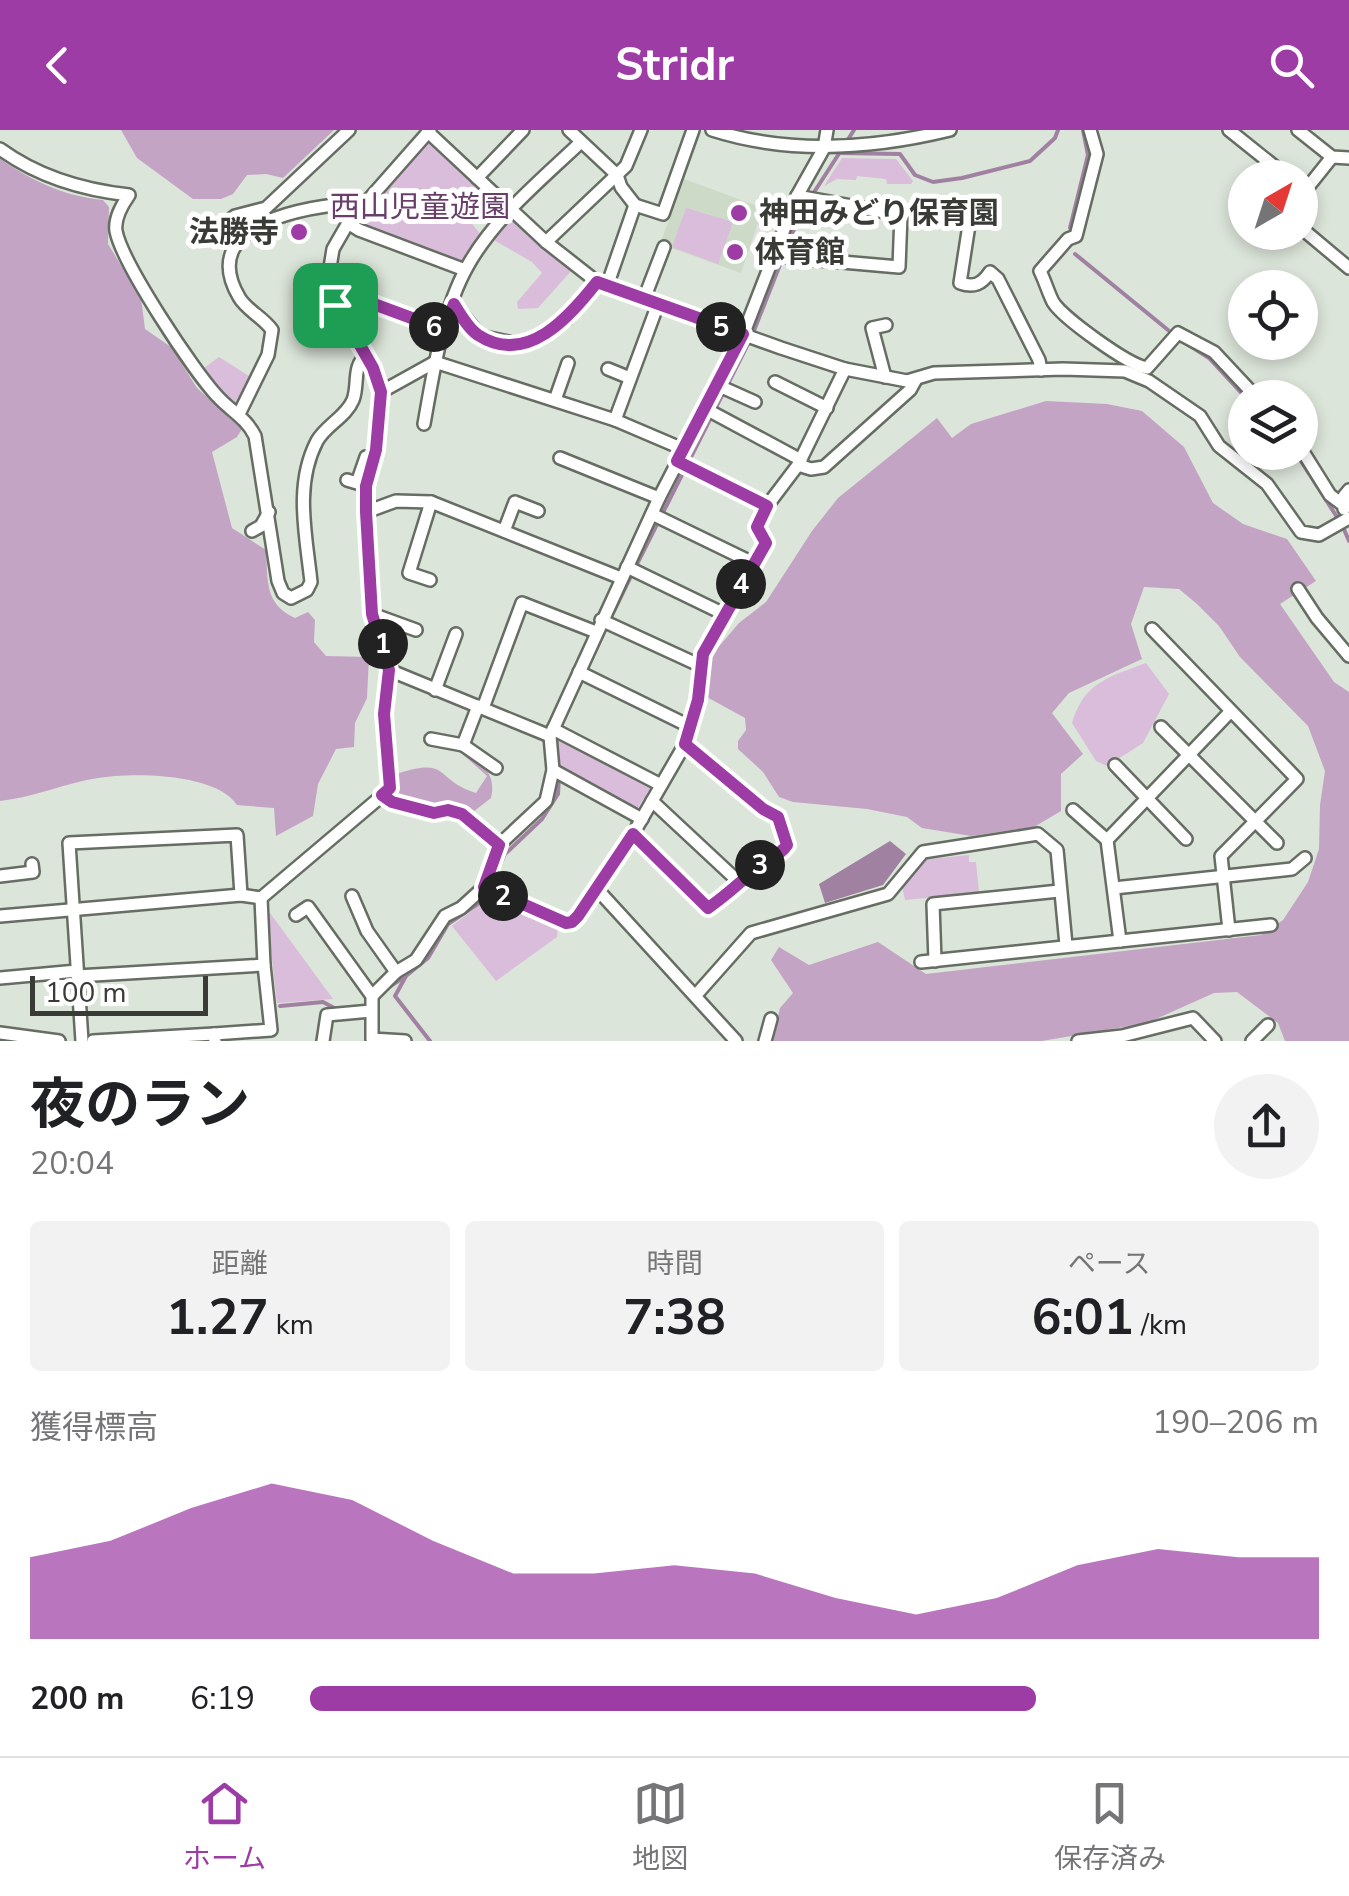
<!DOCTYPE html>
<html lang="ja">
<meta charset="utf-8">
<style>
:root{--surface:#fff;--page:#f2f2f2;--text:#202124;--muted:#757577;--line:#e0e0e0;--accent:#9d3ca4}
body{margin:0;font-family:"Nunito Sans","Noto Sans JP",sans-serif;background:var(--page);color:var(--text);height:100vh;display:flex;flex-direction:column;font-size:38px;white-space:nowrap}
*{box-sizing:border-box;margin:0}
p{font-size:32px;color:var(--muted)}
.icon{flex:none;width:55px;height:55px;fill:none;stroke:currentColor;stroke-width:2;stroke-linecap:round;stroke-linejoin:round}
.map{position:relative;height:911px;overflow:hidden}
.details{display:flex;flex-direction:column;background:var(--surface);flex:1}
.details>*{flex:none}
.needle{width:65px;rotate:39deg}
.buttons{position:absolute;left:1228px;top:30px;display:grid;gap:20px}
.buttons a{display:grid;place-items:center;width:90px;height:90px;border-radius:50%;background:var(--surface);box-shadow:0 5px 15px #0003;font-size:50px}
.scale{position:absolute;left:30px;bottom:25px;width:178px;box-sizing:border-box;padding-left:10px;border:5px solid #383b36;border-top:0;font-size:28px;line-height:35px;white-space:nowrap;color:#383b36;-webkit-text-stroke:8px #fff;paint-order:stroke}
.pin{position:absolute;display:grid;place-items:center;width:85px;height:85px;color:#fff;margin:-42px;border-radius:20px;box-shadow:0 5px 15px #0006}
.km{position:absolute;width:50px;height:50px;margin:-25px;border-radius:50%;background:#222;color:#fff;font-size:28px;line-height:50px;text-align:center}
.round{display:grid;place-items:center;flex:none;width:105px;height:105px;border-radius:52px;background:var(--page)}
.summary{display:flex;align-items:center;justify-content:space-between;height:170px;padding:0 30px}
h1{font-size:55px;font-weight:700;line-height:75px}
.figures{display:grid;grid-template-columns:repeat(3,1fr);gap:15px;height:170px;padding:10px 30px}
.figures div{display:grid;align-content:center;border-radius:10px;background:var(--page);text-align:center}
.figures b{font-size:50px;font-weight:700}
.figures small{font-size:28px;font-weight:400}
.figures p{font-size:28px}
.chart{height:280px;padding:20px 30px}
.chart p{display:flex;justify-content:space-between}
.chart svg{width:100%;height:180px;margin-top:10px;fill:var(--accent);opacity:.7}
ul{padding:0 30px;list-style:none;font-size:32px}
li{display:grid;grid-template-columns:160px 120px 1fr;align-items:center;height:75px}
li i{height:25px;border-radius:12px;background:var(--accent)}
header{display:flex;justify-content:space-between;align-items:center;height:130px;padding:0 30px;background:var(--accent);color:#fff;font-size:45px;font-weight:700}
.menu{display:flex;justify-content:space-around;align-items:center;height:140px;border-top:2px solid var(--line);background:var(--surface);font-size:28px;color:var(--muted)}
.menu a{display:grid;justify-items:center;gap:5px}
.menu .active{color:var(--accent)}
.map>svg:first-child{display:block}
</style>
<header><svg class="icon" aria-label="back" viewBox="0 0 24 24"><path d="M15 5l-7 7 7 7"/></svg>Stridr<svg class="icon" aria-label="search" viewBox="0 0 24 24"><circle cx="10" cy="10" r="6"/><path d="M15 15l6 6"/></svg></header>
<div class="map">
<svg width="1349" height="911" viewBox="0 0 1349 911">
<rect width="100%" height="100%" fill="#dce5d9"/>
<!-- built -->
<path fill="#cddac8" d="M684 49 763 78 741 143 660 114Z"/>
<!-- green -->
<g fill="#dabcdb">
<path d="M429 9 481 56 457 76 482 106 462 136 356 94Z"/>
<path d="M842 28 896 29 913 51 911 54H887L886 49 857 46 856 50 837 49 824 56Z"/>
<path d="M686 78 733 92 718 134 672 117Z"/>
<path d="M512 86 572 140 538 178 518 179 517 172 542 143 532 132 492 109Z"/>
<path d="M219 227 249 246 243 268 236 272 223 262 204 238Z"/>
<path d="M1146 533 1169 564 1143 613 1107 636 1096 631 1072 593C1084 552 1109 547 1146 533Z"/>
<path d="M557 607 652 655 636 681 561 640Z"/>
<path d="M969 725V732H976L979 763 905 770 902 756 920 730Z"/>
<path d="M491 766 558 794 557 807 496 851 452 796Z"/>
<path d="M270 783 333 869 277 873 267 784Z"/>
</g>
<!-- forest -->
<g fill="#c4a4c5">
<path d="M121 0H334L283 48 266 44 247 45 233 64 221 69H193L137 28Z"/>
<path d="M0 29C33 51 63 66 103 70L109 77 108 114 141 168 145 199 171 217 197 258 242 299 237 307 212 322 232 398 266 420C268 450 264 474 295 488L308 482 315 490 314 512 326 526 369 527 367 568 355 593 354 617 336 619 318 654 313 686 276 706 274 678 237 675C217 643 132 642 98 648 64 653 36 667 0 671Z"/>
<path d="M1046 271 1107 274 1142 281 1184 317 1213 373 1243 394 1287 409 1316 451 1280 474 1334 552 1349 562V911H1285L1278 893 1237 862 1214 863 1147 893 1042 911H772L780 878 793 863 771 830 779 817 809 835 878 812 926 844 1261 805 1283 790 1308 752 1319 719 1320 675 1325 641 1308 596 1240 527 1219 496 1197 474 1179 459 1144 457 1131 494 1142 529 1069 563 1052 583 1083 624 1061 644V681L1034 697 971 706 922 698 907 687 867 679 793 672 779 667 763 642 738 619V611L746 600 745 588 705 566 709 528 739 493 766 472 812 401 838 368 937 288 952 308 971 294Z"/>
<path d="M458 620C480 630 497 642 491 668L473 682 445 673 434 678 398 669 399 643C451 627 433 649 476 663L487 646Z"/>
</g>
<!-- water -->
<path fill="#a081a2" d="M890 711 906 724 883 755 825 773 819 754Z"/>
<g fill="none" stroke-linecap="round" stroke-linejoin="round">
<!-- stream -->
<g stroke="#a081a2" stroke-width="4">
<path d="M847 11 854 0"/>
<path d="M839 23 900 24 915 45 933 52 962 48 1030 31 1055 8 1058 0"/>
<path d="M1070 98 1088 25 1083 0"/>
<path d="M1075 124 1168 200"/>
<path d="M753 203 800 84 842 19"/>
<path d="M1187 214 1209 228 1246 268"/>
<path d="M1295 322 1337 387"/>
<path d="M1343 397 1349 411"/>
<path d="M636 436 749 212"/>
<path d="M610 489 632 444"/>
<path d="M591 530 606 498"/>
<path d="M389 857 406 846"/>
<path d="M280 876 323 872 338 880"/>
<path d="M430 911 395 866 406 846 428 828 448 794 485 769 505 724 542 689 558 664 559 646"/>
</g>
<defs>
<g id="street">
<path d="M569 0 617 45 621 57 635 75 607 156"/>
<path d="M712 0C790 25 872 19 950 0"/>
<path d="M1090 0 1097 24 1076 106 1068 109 1040 141C1045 151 1048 162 1053 172 1063 188 1128 235 1147 238L1178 203 1214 222 1257 268"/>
<path d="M1229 0 1289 48"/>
<path d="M1298 0 1332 27 1349 28"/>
<path d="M428 2 546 112 597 152 781 218 845 239 907 251 934 243 1063 239 1125 241 1149 251 1200 286 1219 316 1267 354 1301 402 1319 405 1349 388"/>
<path d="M0 19C37 46 83 60 129 65 122 75 114 88 116 101 122 133 194 242 218 267 231 281 246 288 255 306L278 451 283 463 291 468 307 460 311 452C306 405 294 355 317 311 326 295 346 287 353 270 359 255 352 236 366 226"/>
<path d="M477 48 523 0"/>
<path d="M1300 67 1332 27"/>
<path d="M635 75 663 84 693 0"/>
<path d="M348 93 359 100 465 140"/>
<path d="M969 95 960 153C974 158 982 154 990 142L998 149 1039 230 1041 240"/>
<path d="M1300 97 1349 138"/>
<path d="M546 112 626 36 641 0"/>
<path d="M233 116 224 105 225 94 235 86 266 78 349 0"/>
<path d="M774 126 899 137 901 85 797 66"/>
<path d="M332 166 345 163 444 201"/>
<path d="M644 169 664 117"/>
<path d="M454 174 480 206 517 214 534 210 567 189 597 152"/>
<path d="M608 239 630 248"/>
<path d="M885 247 872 198 886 195"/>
<path d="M775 252 827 278"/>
<path d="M717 255 755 272"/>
<path d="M381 262 435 232 615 290 683 319"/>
<path d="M555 270 568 233"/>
<path d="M704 278 801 330"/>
<path d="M239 284 268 225 272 200C263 187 246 180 239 167 194 90 316 75 366 72"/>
<path d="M615 290 658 174"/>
<path d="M424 294C433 244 442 182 467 137 494 88 541 50 581 12"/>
<path d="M1300 317 1330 365 1342 374"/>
<path d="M560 328 659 368"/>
<path d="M677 331 767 376"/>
<path d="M798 335 811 339 824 337 910 260 915 251"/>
<path d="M347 350 357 353 366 327H374"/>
<path d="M1344 379V366L1349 360"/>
<path d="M366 382 396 371 431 372 621 448"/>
<path d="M652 384 753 433"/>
<path d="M252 401 261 396 269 382"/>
<path d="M504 401 515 372 538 381"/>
<path d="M627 437 724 484"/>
<path d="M430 450 409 443 431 372"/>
<path d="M1298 459 1317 488 1349 526"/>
<path d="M372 484 416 500"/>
<path d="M601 490 701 536"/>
<path d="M1152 499 1297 649 1221 726 1229 800"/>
<path d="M389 540 550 606 659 368 743 205 797 66 824 18 827 0"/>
<path d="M579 542 691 597"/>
<path d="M435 560 456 504"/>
<path d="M483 578 522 473 596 502"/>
<path d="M1161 597 1277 713"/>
<path d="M553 599 661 655"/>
<path d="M431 609 463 615 478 576"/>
<path d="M463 615 496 638"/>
<path d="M1115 635 1186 709"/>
<path d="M553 640 642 689"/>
<path d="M382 665 392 672 434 683 448 680 462 684 499 715"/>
<path d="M652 671 741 754"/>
<path d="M1073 680 1107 710"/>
<path d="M633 704 708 778C727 764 743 749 761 734 770 726 780 726 787 715L778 687 763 679 685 614"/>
<path d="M0 746 33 742 32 734"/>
<path d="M484 757 566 793 572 792 579 786 633 704 685 614 698 570 703 524 766 413 757 397 767 376 798 335 845 239"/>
<path d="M596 758 736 911"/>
<path d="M1114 758 1292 739 1305 728"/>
<path d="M352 766 367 801 396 842"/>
<path d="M296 785 308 777 372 866V909L405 911"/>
<path d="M0 786 241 765 261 768 390 659 385 584 389 540 372 484 366 382V356L375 321 381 262 373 238 335 175 328 150 333 119 348 93 430 0"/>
<path d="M1120 811 1107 710 1230 582"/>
<path d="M935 831 933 774 1059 761"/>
<path d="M921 832 1271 795"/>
<path d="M77 846 264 835 261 768"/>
<path d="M0 848 77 841"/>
<path d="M696 865 751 803 888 764 923 722 1038 704 1057 720 1066 815"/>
<path d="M372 866 396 842 416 830 445 786 461 778 484 757 499 715 546 671 553 640 550 606"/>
<path d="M0 903 59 911"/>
<path d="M82 911 69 713 237 705 241 765"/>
<path d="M93 911 214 904"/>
<path d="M215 911 214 904 271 900 264 835"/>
<path d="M323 911 327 885 371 881"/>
<path d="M765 911 771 889"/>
<path d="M1078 911 1122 906 1193 888 1215 911"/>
<path d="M1252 911 1268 895"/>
</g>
</defs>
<!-- street casing -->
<use href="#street" stroke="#666d63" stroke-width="16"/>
<!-- street -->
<use href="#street" stroke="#fff" stroke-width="11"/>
</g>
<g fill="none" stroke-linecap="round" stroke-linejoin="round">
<defs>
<path id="route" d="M597 152 743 204 677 331 767 376 757 397 766 413 703 524 698 570 685 614 763 679 778 687 787 715C780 726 770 726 761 734 743 750 727 765 708 778L633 704 578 786 572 792 566 793 484 757 499 715 462 684 448 680 434 683 392 672 382 665 390 658 384 584 389 540 372 484 366 382V356L376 320 381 262 373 238 332 166 344 163 444 200 454 174C460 184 468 198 478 205 527 237 570 186 597 152Z"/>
</defs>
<!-- route casing -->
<use href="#route" stroke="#fff" stroke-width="20"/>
<!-- route -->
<use href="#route" stroke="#9d3ca4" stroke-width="12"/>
</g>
<!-- markers -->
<g fill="#9d3ca4" stroke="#fff" stroke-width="4">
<circle cx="739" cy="83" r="10"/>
<circle cx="299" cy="102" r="10"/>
<circle cx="735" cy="122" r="10"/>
</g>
<g text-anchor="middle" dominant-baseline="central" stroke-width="10" stroke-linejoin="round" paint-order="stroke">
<!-- park labels -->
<g font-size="30" fill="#693e6b" stroke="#fff">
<text x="420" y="77">西山児童遊園</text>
</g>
<!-- poi labels -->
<g font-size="30" font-weight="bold" fill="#383b36" stroke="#fff" text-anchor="start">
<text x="759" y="83">神田みどり保育園</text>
<text x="279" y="102" text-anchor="end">法勝寺</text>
<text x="755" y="122">体育館</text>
</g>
</g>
</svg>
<div class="buttons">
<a><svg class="needle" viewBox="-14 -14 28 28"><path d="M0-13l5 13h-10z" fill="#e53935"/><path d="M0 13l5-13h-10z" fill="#757577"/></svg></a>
<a><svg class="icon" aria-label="locate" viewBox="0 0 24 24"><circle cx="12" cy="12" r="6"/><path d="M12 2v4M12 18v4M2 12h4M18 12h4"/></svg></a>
<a><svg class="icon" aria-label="layers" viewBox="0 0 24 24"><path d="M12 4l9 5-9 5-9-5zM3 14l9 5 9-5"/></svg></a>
</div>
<div class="scale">100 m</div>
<div class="pin" style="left:335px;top:175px;background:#1e9e55"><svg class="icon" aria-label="arrive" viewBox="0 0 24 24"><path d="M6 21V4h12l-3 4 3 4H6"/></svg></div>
<b class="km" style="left:383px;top:514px">1</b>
<b class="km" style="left:503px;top:766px">2</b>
<b class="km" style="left:760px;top:735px">3</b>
<b class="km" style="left:741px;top:454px">4</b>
<b class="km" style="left:721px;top:197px">5</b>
<b class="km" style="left:434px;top:197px">6</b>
</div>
<section class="details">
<div class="summary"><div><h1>夜のラン</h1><p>20:04</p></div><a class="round"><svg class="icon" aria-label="share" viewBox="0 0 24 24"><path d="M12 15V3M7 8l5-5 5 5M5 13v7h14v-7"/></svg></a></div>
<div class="figures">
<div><p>距離</p><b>1.27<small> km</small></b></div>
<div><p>時間</p><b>7:38</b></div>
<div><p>ペース</p><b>6:01<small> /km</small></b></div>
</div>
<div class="chart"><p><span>獲得標高</span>190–206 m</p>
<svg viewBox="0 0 160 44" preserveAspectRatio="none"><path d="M0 44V24L10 20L20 12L30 6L40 10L50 20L60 28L70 28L80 26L90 28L100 34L110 38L120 34L130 26L140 22L150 24L160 24V44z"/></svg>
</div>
<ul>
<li><b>200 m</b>6:19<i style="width:72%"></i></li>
</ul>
</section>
<nav class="menu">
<a class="active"><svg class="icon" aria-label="home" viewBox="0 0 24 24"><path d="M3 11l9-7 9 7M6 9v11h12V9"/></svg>ホーム</a>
<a><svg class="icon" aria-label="map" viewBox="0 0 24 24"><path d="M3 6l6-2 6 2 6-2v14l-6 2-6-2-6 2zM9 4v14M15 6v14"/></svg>地図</a>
<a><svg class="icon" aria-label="saved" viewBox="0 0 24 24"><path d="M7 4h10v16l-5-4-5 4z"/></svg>保存済み</a>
</nav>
